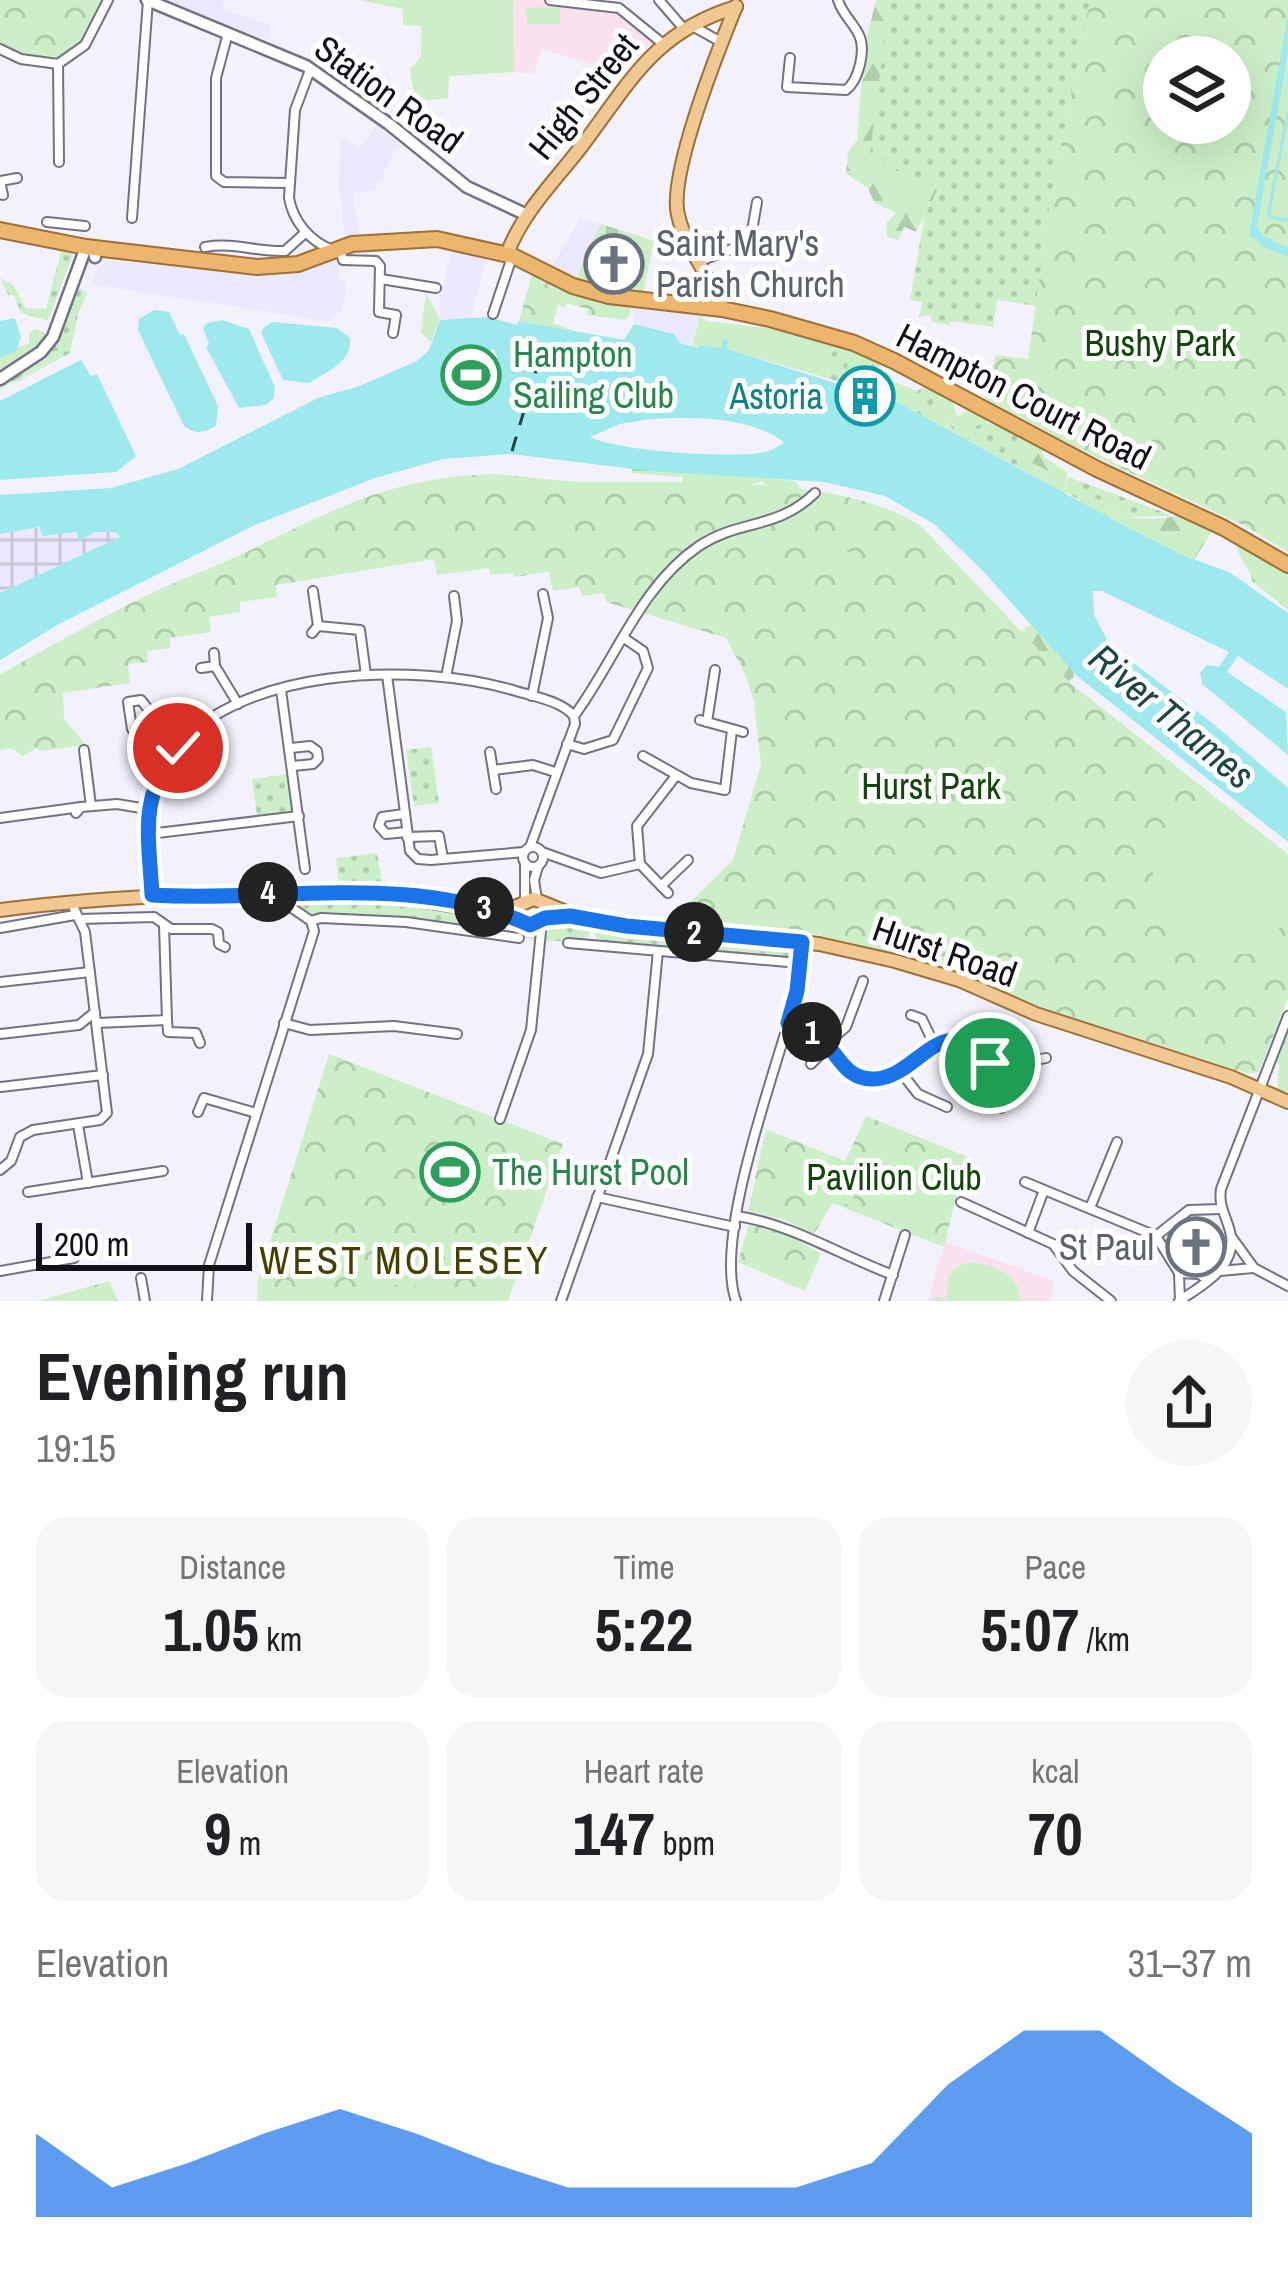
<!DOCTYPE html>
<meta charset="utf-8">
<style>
:root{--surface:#fff;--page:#f6f6f6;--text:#202124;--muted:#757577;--accent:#1a73e8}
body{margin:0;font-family:"Archivo Narrow",sans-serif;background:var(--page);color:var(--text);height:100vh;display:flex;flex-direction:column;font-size:45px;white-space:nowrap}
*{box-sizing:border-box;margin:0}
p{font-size:39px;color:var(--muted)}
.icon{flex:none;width:66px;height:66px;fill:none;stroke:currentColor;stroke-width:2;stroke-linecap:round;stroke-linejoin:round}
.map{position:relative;height:1301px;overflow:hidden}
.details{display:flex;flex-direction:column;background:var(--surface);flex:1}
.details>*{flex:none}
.fabs{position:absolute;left:1143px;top:36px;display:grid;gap:24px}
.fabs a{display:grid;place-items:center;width:108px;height:108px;border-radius:50%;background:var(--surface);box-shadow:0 12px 48px #0002;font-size:60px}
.scale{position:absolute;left:36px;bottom:30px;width:216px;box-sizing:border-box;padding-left:12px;border:6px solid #121019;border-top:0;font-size:33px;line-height:42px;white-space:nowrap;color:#121019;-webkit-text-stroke:9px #fff;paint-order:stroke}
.pin{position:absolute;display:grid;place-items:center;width:102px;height:102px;color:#fff;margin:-51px;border:6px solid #fff;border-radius:50%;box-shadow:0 3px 12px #0007}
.km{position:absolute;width:60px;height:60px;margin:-30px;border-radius:50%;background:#222;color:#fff;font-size:33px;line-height:60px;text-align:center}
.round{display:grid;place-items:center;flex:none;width:126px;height:126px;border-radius:63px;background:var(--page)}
.headline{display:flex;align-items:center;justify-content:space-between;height:204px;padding:0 36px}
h1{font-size:66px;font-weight:700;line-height:90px}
.figures{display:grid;grid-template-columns:repeat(3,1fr);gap:18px;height:204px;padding:12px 36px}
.figures div{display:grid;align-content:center;border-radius:30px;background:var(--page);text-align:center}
.figures b{font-size:60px;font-weight:700}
.figures small{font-size:33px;font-weight:400}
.figures p{font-size:33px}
.chart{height:336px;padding:24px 36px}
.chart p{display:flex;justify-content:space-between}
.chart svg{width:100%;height:216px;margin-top:12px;fill:var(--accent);opacity:.7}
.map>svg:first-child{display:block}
</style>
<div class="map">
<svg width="1288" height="1301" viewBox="0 0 1288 1301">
<defs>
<pattern id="industrial-grid" width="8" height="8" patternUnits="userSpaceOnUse" patternTransform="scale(3)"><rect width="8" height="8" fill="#ece8fd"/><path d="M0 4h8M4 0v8" fill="none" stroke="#c9c6d8"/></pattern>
<pattern id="grass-dots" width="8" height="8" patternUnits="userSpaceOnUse" patternTransform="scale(3)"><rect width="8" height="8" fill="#cdefc8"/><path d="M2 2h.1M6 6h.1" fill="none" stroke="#afccab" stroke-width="1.8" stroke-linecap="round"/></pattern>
<pattern id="forest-firs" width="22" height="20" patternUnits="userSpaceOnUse" patternTransform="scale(3)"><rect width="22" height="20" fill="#cdefc8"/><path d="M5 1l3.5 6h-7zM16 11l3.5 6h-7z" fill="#afccab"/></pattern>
<pattern id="cemetery-stones" width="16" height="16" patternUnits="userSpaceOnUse" patternTransform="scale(3)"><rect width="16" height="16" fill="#cdefc8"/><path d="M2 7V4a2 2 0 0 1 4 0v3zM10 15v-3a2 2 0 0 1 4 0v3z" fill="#afccab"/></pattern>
<pattern id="park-crowns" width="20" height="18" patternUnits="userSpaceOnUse" patternTransform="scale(3)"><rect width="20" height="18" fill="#cdefc8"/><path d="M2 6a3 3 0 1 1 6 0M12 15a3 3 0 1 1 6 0" fill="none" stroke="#afccab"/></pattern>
</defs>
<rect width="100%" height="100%" fill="#f3f2fc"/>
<!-- built -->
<g fill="#ece8fd">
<path d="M163 0H224L222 9 271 25 268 40Z"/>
<path d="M378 124 400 141 375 190 353 193 359 235 345 238 339 186 341 138 360 148Z"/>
<path d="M580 219 601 224 576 278 551 268Z"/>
<path d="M453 247 487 254 470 320 440 319V294Z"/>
<path d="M337 259 340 281 346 282 343 310 327 321 89 284 99 266 110 261 259 274 293 272Z"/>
<path d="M633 308 700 314 692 345 679 343 673 333 634 324Z"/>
</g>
<!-- industrial -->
<path fill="url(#industrial-grid)" d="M41 527 47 533 116 532 120 537 0 593V534Z"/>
<!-- education -->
<g fill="#f9e2ee">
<path d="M513 0H541L548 5 624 13 636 29 647 33 652 41 627 66 610 58 604 60 600 67 542 49 534 74 514 72Z"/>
<path d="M945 1242 1054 1281 1050 1301H928Z"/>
</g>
<!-- grass -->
<g fill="url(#grass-dots)">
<path d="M877 0H1090L1051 196 1036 306 997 300 993 327 951 321 949 325 931 322V315L919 317 922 302 910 300 930 184 858 173Z"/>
<path d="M61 251 73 254 48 321 21 313 14 295 9 296 0 278 13 285 26 308 46 309Z"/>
<path d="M78 287 87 293 78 314 70 353 0 391 57 357 61 347 58 335 74 289Z"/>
<path d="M834 343 848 348 850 361 873 379 874 391 883 398 827 378Z"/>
<path d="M926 386 944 397 935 401 960 436 908 408 917 391Z"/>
<path d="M987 422 1032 441 1021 456 1048 471 1045 482 966 439 975 426Z"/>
<path d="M1068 477 1174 516 1125 517 1103 501 1079 500 1065 492Z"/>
<path d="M431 747 439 803 414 806 406 750Z"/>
<path d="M288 774 293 812 257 815 252 779Z"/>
<path d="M377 853 383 887 339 885 336 858Z"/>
<path d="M292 897C341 899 505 901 536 940L503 933 500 922 490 932 399 918 310 914 291 903Z"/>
<path d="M566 921 602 928 785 947 791 953 786 958 618 945 597 942 595 932 591 931 585 941H545L552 922Z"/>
</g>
<!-- forest -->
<g fill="url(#forest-firs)">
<path d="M876 0 889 2 870 153 897 168 902 177 928 180 937 191 916 232 904 227 898 240 887 237 886 223 896 213 875 203 867 187 846 174 848 152 857 140 864 51Z"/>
<path d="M426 293 440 319 431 342 421 333Z"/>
<path d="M34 329 44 332 51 344 58 342 62 347 57 357 0 389V356L29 343V334Z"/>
<path d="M848 348 881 362 876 375 879 380 886 372 893 377 884 395 874 392 873 379 854 378 847 371Z"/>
<path d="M946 395 951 398 957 416 971 409 982 413 987 422 975 426 970 438 963 440 949 420 938 421 932 416 935 401Z"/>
<path d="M1032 441 1040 445 1045 458 1067 472 1065 494 1045 485 1048 471 1021 457 1020 449Z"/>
<path d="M632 466 795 481 804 493 771 491 762 481 742 488 680 489 683 477 632 473Z"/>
<path d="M1087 496 1103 501 1125 517 1154 519 1186 515 1214 528 1194 560 1082 508 1080 497Z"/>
<path d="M1037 625 1072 664 1074 677 1069 681 1055 674 1021 634 1026 627Z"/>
</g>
<!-- cemetery -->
<path fill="url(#cemetery-stones)" d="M601 224 654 241 643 293 576 278Z"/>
<!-- park -->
<g fill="url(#park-crowns)" fill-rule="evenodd">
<path d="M0 0H103C75 55 69 81 0 46Z"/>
<path d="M359 0H422L423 26 403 25V9Z"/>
<path d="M1090 0H1288V552L1243 525 1085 452 984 398 996 355 1028 359 1051 196ZM1164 57H1230V123H1164Z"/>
<path d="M532 274 592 299 631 307 630 315 624 320 587 315 588 309 567 303 564 307 558 305 553 323 575 331 519 321Z"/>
<path d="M496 474C529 477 564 482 597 482 687 482 846 476 921 526L1070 683 1288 854V998L1259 1072 1249 1074 1028 1003 940 964 818 935 676 916 733 860 761 764 754 701 745 674 726 638 606 602 604 593 582 596 579 587 553 591 549 572 514 577 513 573 490 575 489 568 437 575 434 559 276 585 277 597 240 602V612L209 617 211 632 170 638V648L147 651 148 662 128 664 130 683 63 693 64 719 86 745 41 751 37 748 23 756 10 748 0 750V674C48 648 96 620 145 596 178 580 213 568 246 552 337 508 391 477 496 474Z"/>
<path d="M1235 541 1288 573V610L1252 581C1250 568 1239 560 1235 541Z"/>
<path d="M1288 1029V1094L1277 1088 1279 1065 1275 1061Z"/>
<path d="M329 1054 563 1144 508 1301H258L257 1283Z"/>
<path d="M866 1116 966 1156 944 1247 832 1203 813 1236 788 1221 748 1211 766 1129 845 1161Z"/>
<path d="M749 1224 784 1232 821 1254 805 1291 738 1262Z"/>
<path d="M109 1281 118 1301H38Z"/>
</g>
<!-- garden -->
<g fill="#cdefc8">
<path d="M422 0H513L514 72 449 76 448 98 415 101 410 69 421 57Z"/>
<path d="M560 7V24H527L526 8Z"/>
<path d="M700 314 706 321 768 328 833 346 827 378 726 349 728 341 721 348 692 347Z"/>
<path d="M893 381 917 391 908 408 883 398Z"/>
<path d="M821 552H855V575L820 574Z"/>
<path d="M1211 806C1243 815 1266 840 1288 863V917C1279 927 1270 945 1257 952 1229 966 1163 910 1154 884 1152 877 1153 862 1155 856 1164 835 1194 819 1211 806Z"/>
<path d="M817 1153 864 1171 850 1206 804 1187Z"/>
<path d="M894 1179 944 1199 930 1235 879 1215Z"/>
<path d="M397 1254 423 1262 412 1292 387 1281Z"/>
<path d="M971 1262C995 1266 1019 1273 1021 1301H934L936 1296 947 1300 948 1276 958 1266Z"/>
</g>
<!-- water -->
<g fill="#9de9ee" fill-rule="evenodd">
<path d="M1288 14V52L1257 227 1263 236 1288 248V257L1266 248 1249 235Z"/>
<path d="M154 310 169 312 180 335 184 334 218 406 216 426C204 433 196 435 184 426L138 330 139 319Z"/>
<path d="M489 317 517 325 519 321 624 340 634 324 674 334 680 343 698 348 700 345 721 348 723 339 728 340 727 349 899 403 1127 527 1187 557 1229 572 1288 613V689L1238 656 1227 672 1286 712 1288 755 1202 684 1200 673 1207 665 1219 667 1229 652 1102 591H1093L1094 615 1110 645 1211 722 1288 788V842L1077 676 982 570 934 524 885 496 824 482 649 471 511 454 443 459 375 478 255 525 59 624 0 660V593L120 537 116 532H95L78 542 77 532 42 536 40 527 0 534V495L111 488 178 469 320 397 357 387 417 361 429 350 440 320ZM494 349 501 367 482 370 481 379H460L456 373 447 377 445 371ZM650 419C693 417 748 416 784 442 777 448 769 452 759 453 724 458 620 451 590 437L620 424Z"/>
<path d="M15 318 21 337 17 350 0 358V321Z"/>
<path d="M222 320 249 329 275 387 274 398 266 405 239 408 206 347 209 344 203 328 207 323Z"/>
<path d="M273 322 337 328 350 338C353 362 326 372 309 383L283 380 261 333 264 327Z"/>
<path d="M81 360 91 376 97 374 136 456 116 472 0 480V401Z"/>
</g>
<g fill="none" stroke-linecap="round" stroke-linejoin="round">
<!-- stream -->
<path stroke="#9de9ee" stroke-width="3" d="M1288 113 1269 211 1270 217 1288 220"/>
<!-- ferry -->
<path stroke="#1f4446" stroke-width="3" stroke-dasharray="15 12" stroke-linecap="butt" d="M512 451 544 344"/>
<defs>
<g id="minor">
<path d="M550 0 619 8 662 43"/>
<path d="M659 0 684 29"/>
<path d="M694 27 723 43"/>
<path d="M228 33 216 78V176L224 182 288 183"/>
<path d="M0 49 21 59 58 64 85 45 108 0"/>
<path d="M790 58 787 87 846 90C859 80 866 50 859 35 853 22 842 14 838 0"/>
<path d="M58 64 59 162"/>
<path d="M310 70 295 110 289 198C293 221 310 242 333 250"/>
<path d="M0 181 17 178"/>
<path d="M0 181 3 195"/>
<path d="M132 218 148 0"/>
<path d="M47 222 85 226"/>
<path d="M205 247C235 242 255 252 285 251L306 232"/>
<path d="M340 250 343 260 376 261 380 266 379 312 396 315 393 333"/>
<path d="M700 261 750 242 757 202"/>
<path d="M381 279 436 288"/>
<path d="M493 314 512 257"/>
<path d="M318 626 360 630 366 675"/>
<path d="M312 633 318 626 313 591"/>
<path d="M214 653 215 666 238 704"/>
<path d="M201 668 215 666"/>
<path d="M387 675 410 851 418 859 431 860 524 852"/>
<path d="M446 677 457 621 454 596"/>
<path d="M281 690 305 869"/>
<path d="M532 696 548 618 543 594"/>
<path d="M700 720 743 732"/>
<path d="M707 722 715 670"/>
<path d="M158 727 152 733 137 734 132 729 128 702 141 700 178 748"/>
<path d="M567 744 584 749 613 740 648 668 643 651 624 638"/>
<path d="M291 748 310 746 317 751 318 759 313 764 293 766"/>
<path d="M84 750 91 806"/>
<path d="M490 752 496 789"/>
<path d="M643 756 691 783 725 790 732 730"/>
<path d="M493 770 533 765 555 772"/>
<path d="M76 813 81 807 117 804 147 809"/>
<path d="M404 814 382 817 379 826 386 834 406 832"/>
<path d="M0 818 81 807"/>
<path d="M149 834 299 816"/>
<path d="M407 837 439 836 443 858"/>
<circle cx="533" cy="857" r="10"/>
<path d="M530 847 575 724 574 716C615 661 640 586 699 546 740 519 777 530 815 493"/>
<path d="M542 852 601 873 640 864 637 826 675 777"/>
<path d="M640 864 668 893"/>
<path d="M661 886 688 860"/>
<path d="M281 893 286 904 311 921 321 918 406 922 519 938"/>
<path d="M152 895C150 848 140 802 166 761 230 665 416 661 516 691 536 697 561 701 574 716"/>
<path d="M537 899 534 880 538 867"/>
<path d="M525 901V863"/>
<path d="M79 919 154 917 171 929H212L218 932 219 944 225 947"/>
<path d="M0 928 75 915"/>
<path d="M568 943 799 963"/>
<path d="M0 982 90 972"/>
<path d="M911 1015 922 1019 934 1044"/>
<path d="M167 1020 168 1032 196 1033 200 1043"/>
<path d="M97 1023 167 1020 164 925"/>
<path d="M284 1023 310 1030 394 1026 457 1034"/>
<path d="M788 1023C800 1027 812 1030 821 1039 840 1056 848 1083 879 1079 921 1075 943 1004 990 1063L995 1088 990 1103"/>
<path d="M0 1034 79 1025 95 1012"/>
<path d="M826 1044 846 1027 863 981"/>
<path d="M990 1063C1009 1055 1026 1063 1046 1058"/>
<path d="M811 1064 828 1047"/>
<path d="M900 1071 918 1094 947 1107"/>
<path d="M1 1087 103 1075"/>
<path d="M979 1099 1001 1108"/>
<path d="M198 1112 204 1098 256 1113"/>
<path d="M500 1119 531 1030 542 922"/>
<path d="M78 1125 88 1183"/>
<path d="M0 1170 11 1161 20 1137 33 1130 100 1120 107 1113 85 932 72 904"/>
<path d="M1025 1182 1156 1236 1179 1273 1180 1301"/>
<path d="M28 1192 163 1171"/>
<path d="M597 1197 735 1227"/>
<path d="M961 1202 1053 1244 1073 1271 1111 1301"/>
<path d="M1090 1208 1117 1142"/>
<path d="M737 1216C791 1224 840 1255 893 1275"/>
<path d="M1028 1233 1044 1190"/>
<path d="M1156 1236 1189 1210 1221 1209"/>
<path d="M1233 1239 1254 1268 1288 1286"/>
<path d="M0 1271 74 1258"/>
<path d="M1220 1271 1253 1268"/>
<path d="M1179 1273 1199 1274 1208 1280"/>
<path d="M141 1278 145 1301"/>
<path d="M207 1301 209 1265 314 931 311 921"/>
<path d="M561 1301 648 1054 658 951"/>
<path d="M736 1301C713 1237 775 1074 793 1006 799 985 800 963 802 942"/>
<path d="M884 1301 905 1235"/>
<path d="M1179 1301C1201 1286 1236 1268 1231 1236 1228 1218 1218 1208 1221 1189L1288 1016"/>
</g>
<g id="tertiary">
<path d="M147 0 306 66 389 124 467 187 527 215"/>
<path d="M0 379 41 352 53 337 86 247 94 251 95 257"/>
</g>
<g id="primary">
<path d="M507 254C522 213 554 182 581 147 629 84 653 32 736 7"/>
<path d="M722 309C711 277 685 247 678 215 668 175 719 48 736 6"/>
<path d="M0 910C117 895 234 892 352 892 399 892 468 914 509 908 519 907 524 902 534 899L586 920 819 944 895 961 959 980 1036 1014 1231 1077 1288 1102"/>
<path d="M525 923 534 925 545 918 569 916"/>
</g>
<path id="trunk" d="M0 230 86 247 257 267 298 264 352 244 437 239 513 256 573 286 609 296 722 309 770 319 854 343 894 361 1097 469 1224 528 1288 565"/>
</defs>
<!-- minor casing -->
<use href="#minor" stroke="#747087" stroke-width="12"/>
<!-- tertiary casing -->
<use href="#tertiary" stroke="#747087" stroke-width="15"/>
<!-- primary casing -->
<use href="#primary" stroke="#9d7038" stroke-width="16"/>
<!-- trunk casing -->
<use href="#trunk" stroke="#9d7038" stroke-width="18"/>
<!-- minor -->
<use href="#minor" stroke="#fff" stroke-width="8"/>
<!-- tertiary -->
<use href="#tertiary" stroke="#fff" stroke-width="10"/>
<!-- primary -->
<use href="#primary" stroke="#f1c892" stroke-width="12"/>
<!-- trunk -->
<use href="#trunk" stroke="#ecb66e" stroke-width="14"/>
</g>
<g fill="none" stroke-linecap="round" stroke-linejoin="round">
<defs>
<path id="route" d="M178 748C138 796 149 836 152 895 275 903 414 871 530 925L545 918 570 916 626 926 802 942 797 991 788 1023C800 1027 813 1031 823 1040 839 1056 846 1080 874 1079 919 1078 942 1004 990 1063"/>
</defs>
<!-- route casing -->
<use href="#route" stroke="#fff" stroke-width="24"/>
<!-- route -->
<use href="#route" stroke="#1a73e8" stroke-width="15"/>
</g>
<!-- icons -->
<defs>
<symbol id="church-ring" viewBox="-11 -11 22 22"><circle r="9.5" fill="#fff" stroke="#6b7280" stroke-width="1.5"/><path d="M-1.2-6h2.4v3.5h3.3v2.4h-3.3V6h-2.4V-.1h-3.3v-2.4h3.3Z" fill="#6b7280"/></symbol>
<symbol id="stadium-ring" viewBox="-11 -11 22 22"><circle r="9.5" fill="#fff" stroke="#2e9e5b" stroke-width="1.5"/><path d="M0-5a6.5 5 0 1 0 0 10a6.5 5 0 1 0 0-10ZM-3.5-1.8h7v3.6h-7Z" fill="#2e9e5b"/></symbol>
<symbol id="building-ring" viewBox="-11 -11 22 22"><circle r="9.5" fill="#fff" stroke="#0f9aa8" stroke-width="1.5"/><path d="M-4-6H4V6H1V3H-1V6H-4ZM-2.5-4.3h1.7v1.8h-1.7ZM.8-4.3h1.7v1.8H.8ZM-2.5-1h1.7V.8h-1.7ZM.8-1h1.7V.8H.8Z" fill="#0f9aa8"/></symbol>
</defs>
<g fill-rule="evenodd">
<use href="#church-ring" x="581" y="231" width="66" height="66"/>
<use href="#stadium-ring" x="438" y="342" width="66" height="66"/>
<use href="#building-ring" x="832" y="363" width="66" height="66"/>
<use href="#stadium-ring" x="417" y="1139" width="66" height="66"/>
<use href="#church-ring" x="1163" y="1214" width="66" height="66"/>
</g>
<g text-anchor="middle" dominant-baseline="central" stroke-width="10" stroke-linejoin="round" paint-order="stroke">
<!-- street labels -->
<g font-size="36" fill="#121019" stroke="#fff">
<text transform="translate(389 94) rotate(36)">Station Road</text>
<text transform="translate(583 96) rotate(-51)">High Street</text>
<text transform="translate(1024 396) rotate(27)">Hampton Court Road</text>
<text transform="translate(945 951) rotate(19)">Hurst Road</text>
</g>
<!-- worship labels -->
<g font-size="36" fill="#5b616d" stroke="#fff" text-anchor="start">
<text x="656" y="243">Saint Mary's<tspan x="656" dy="41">Parish Church</tspan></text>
<text x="1154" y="1247" text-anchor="end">St Paul</text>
</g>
<!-- park labels -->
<g font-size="36" fill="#12470a" stroke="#fff">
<text x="1160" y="343">Bushy Park</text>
<text x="931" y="786">Hurst Park</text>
<text x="894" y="1177">Pavilion Club</text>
</g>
<!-- leisure labels -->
<g font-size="36" fill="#27864d" stroke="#fff" text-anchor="start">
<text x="513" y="354">Hampton<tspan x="513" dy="41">Sailing Club</tspan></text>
<text x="492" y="1172">The Hurst Pool</text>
</g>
<!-- culture labels -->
<g font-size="36" fill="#0d838f" stroke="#fff" text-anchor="end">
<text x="823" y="396">Astoria</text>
</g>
<!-- water labels -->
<g font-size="39" font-style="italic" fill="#1f4446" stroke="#fff">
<text transform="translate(1172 716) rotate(40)">River Thames</text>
</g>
<!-- neighbourhood labels -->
<g font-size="39" letter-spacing="3" fill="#444100" stroke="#fff">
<text x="405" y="1260">WEST MOLESEY</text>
</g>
</g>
</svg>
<div class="fabs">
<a><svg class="icon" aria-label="layers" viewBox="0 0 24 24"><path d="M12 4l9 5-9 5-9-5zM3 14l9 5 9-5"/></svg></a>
</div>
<div class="scale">200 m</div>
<div class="pin" style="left:990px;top:1063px;background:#1e9e55"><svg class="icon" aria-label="arrive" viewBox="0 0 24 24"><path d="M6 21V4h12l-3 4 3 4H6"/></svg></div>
<div class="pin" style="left:178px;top:748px;background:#d93025"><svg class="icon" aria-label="check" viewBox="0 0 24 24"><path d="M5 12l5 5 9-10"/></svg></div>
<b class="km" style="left:812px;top:1032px">1</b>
<b class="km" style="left:694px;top:932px">2</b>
<b class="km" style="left:484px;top:907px">3</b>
<b class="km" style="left:268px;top:892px">4</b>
</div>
<section class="details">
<div class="headline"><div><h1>Evening run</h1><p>19:15</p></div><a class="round"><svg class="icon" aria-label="share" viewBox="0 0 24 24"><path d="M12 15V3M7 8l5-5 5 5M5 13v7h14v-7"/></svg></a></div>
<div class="figures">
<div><p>Distance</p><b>1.05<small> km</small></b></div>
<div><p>Time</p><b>5:22</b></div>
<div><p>Pace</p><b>5:07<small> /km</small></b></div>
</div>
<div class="figures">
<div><p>Elevation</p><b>9<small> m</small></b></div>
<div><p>Heart rate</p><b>147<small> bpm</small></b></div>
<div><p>kcal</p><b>70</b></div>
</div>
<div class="chart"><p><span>Elevation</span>31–37 m</p>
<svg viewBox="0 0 160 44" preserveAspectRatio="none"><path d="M0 44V27L10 38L20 33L30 27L40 22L50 27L60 33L70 38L80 38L90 38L100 38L110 33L120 17L130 6L140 6L150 17L160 27V44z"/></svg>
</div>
</section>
